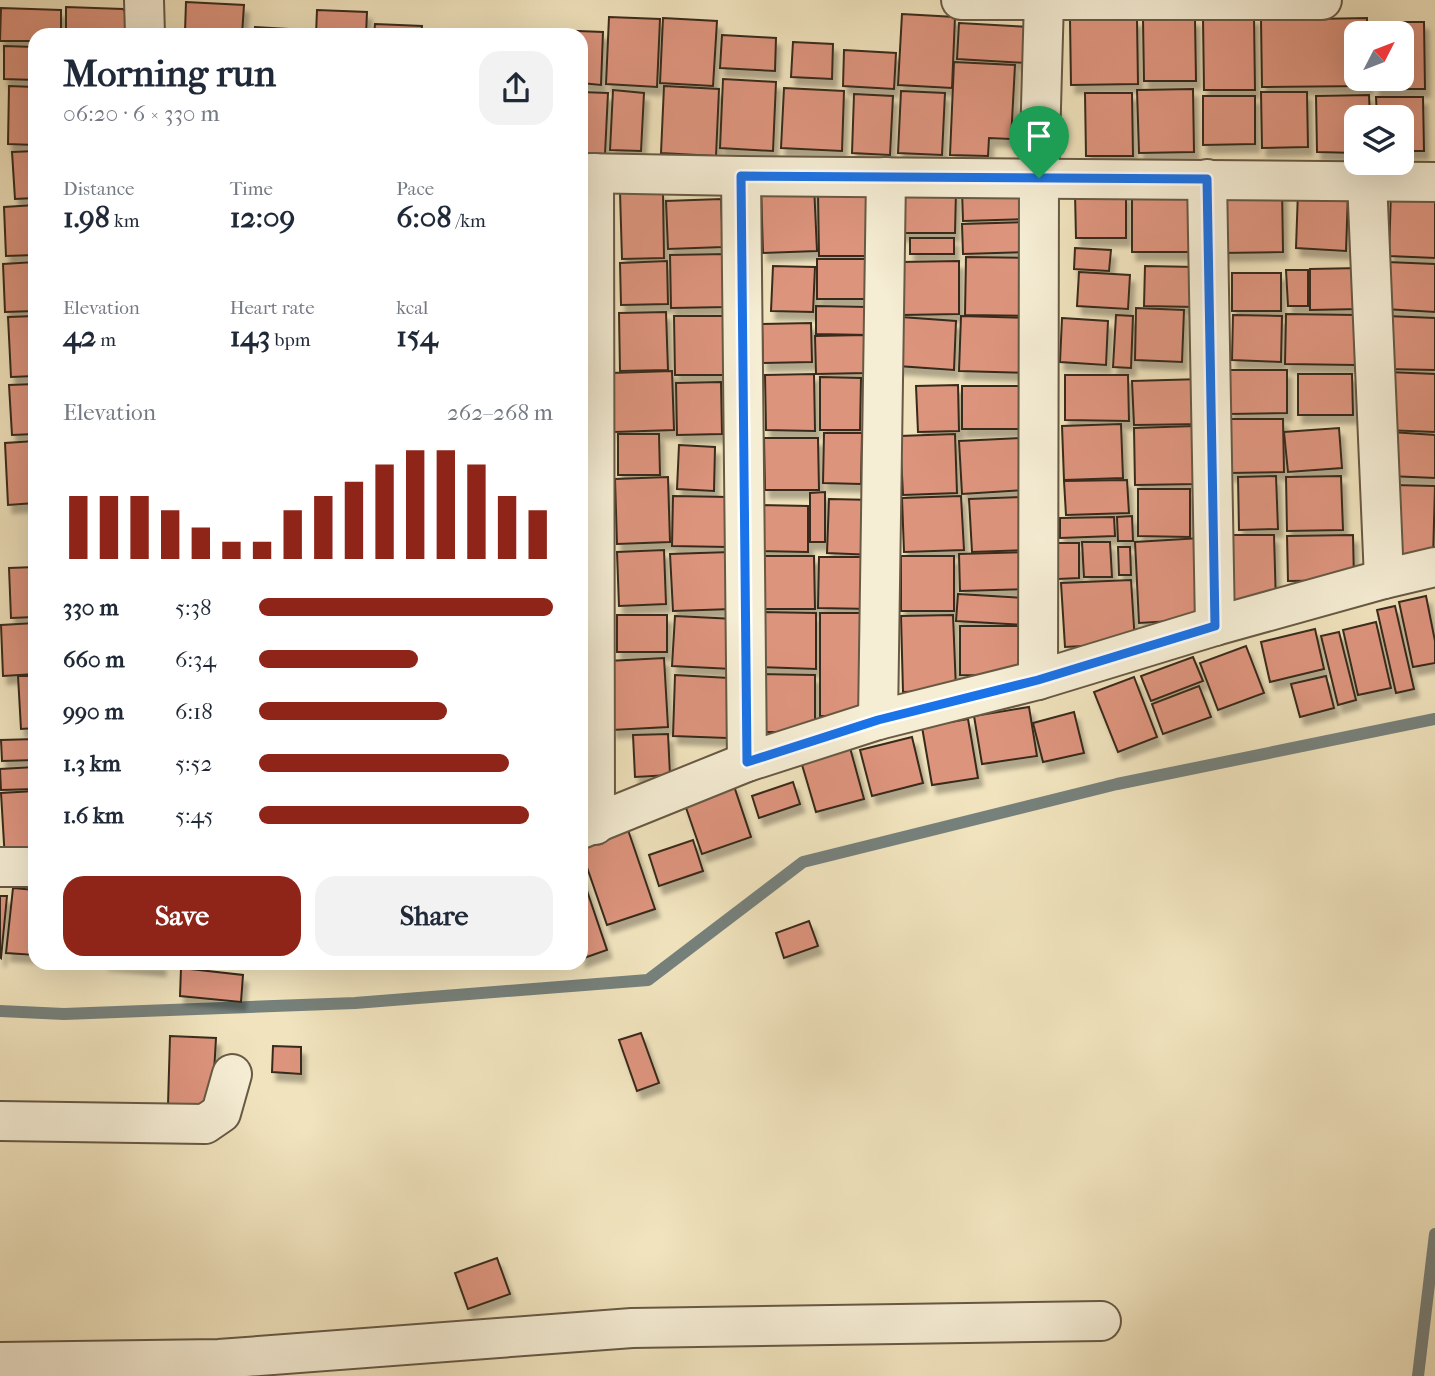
<!DOCTYPE html>
<meta charset="utf-8">
<style>
:root{--surface:#fff;--page:#f2f2f3;--text:#1f2937;--muted:#747a83;--accent:#8f2418}
body{margin:0;font-family:"IM FELL French Canon",serif;background:var(--page);color:var(--text);height:100vh;display:flex;flex-direction:column;font-size:26px;white-space:nowrap}
*{box-sizing:border-box;margin:0}
p{font-size:23px;color:var(--muted)}
.icon{flex:none;width:38px;height:38px;fill:none;stroke:currentColor;stroke-width:2;stroke-linecap:round;stroke-linejoin:round}
.map{position:relative;flex:1;overflow:hidden}
.details{position:absolute;left:28px;top:28px;width:560px;height:942px;display:flex;flex-direction:column;background:var(--surface);border-radius:21px;box-shadow:0 7px 28px #0002}
.details>*{flex:none}
.needle{width:46px;rotate:48deg}
.buttons{position:absolute;left:1344px;top:21px;display:grid;gap:14px}
.buttons a{display:grid;place-items:center;width:70px;height:70px;border-radius:14px;background:var(--surface);box-shadow:0 7px 28px #0002;font-size:35px}
.pin{position:absolute;display:grid;place-items:center;width:60px;height:60px;color:#fff;margin:-72px -30px;border-radius:50% 50% 50% 0;rotate:-45deg;box-shadow:0 0 7px #0007}
.pin .icon{rotate:45deg}
.round{display:grid;place-items:center;flex:none;width:74px;height:74px;border-radius:21px;background:var(--page)}
.headline{display:flex;align-items:center;justify-content:space-between;height:119px;padding:0 35px}
h1{font-size:38px;font-weight:700;line-height:52px}
.stats{display:grid;grid-template-columns:repeat(3,1fr);gap:10px;height:119px;padding:7px 35px}
.stats div{display:grid;align-content:center}
.stats b{font-size:30px;font-weight:700}
.stats small{font-size:19px;font-weight:400}
.stats p{font-size:19px}
.chart{height:196px;padding:14px 35px}
.chart p{display:flex;justify-content:space-between}
.chart svg{width:100%;height:126px;margin-top:7px;stroke:var(--accent);stroke-width:6}
.cta{display:flex;gap:14px;margin-top:auto;padding:14px 35px}
.cta a{flex:1;height:80px;border-radius:21px;background:var(--accent);color:#fff;font-size:28px;font-weight:700;line-height:80px;text-align:center}
.cta a+a{background:var(--page);color:var(--text)}
ul{padding:0 35px;list-style:none;font-size:23px}
li{display:grid;grid-template-columns:112px 84px 1fr;align-items:center;height:52px}
li i{height:18px;border-radius:9px;background:var(--accent)}
.map>svg:first-child{display:block}
</style>
<div class="map">
<svg width="1435" height="1376" viewBox="0 0 1435 1376">
<defs>
<filter id="shadow"><feDropShadow dx="4.5" dy="8" stdDeviation="2" flood-color="#0004"/></filter>
</defs>
<rect width="100%" height="100%" fill="#f0e3bd"/>
<filter id="stains"><feTurbulence type="fractalNoise" baseFrequency=".00286" numOctaves="4"/><feColorMatrix values="0 0 0 0 .2 0 0 0 0 .09 0 0 0 0 .02 0 0 0 .5 -.17"/></filter>
<radialGradient id="worn" r=".72"><stop offset=".6" stop-color="#630" stop-opacity="0"/><stop offset="1" stop-color="#630" stop-opacity=".3"/></radialGradient>
<g fill="none" stroke-linecap="round" stroke-linejoin="round">
<!-- stream -->
<g stroke="#76817c" stroke-width="12">
<path d="M0 1011 64 1014 355 1003 648 980 803 862 1117 784 1435 719"/>
<path d="M1418 1376 1435 1234"/>
</g>
</g>
<!-- building -->
<g fill="#dd947d" stroke="#392b1b" stroke-width="2" filter="url(#shadow)">
<path d="M186 2 244 5 242 35 185 32Z"/>
<path d="M66 7 123 9 132 20V35H66Z"/>
<path d="M1 8 61 10V35H35V41H0Z"/>
<path d="M317 10 367 12 366 35H316Z"/>
<path d="M902 14 955 17 952 88 898 85Z"/>
<path d="M609 17 660 19 657 87 606 84Z"/>
<path d="M1254 17 1255 90H1204L1203 18Z"/>
<path d="M663 18 717 21 713 86 660 83Z"/>
<path d="M1367 18V33H1356V79H1368V86L1262 87 1261 20Z"/>
<path d="M1137 19 1138 84 1071 85 1070 20Z"/>
<path d="M1143 19H1195L1196 81H1144Z"/>
<path d="M1374 22H1424L1425 89H1375V79H1402V33H1374Z"/>
<path d="M959 23 1029 27 1027 63 957 59Z"/>
<path d="M375 24 422 26 421 35H374Z"/>
<path d="M255 27 305 30 304 35H254Z"/>
<path d="M552 30 603 32 601 85 581 83V35H551Z"/>
<path d="M722 35 776 38 775 71 720 68Z"/>
<path d="M793 42 833 44 832 79 791 77Z"/>
<path d="M4 46 35 47V80L4 79Z"/>
<path d="M844 50 896 53 894 89 843 86Z"/>
<path d="M954 62 1015 65 1011 139 989 138 988 156 950 155Z"/>
<path d="M723 79 776 82 773 151 720 148Z"/>
<path d="M9 86 35 87V145L8 144Z"/>
<path d="M664 86 719 89 716 156 661 153Z"/>
<path d="M784 88 844 91 842 151 781 148Z"/>
<path d="M1193 89 1194 152 1139 153 1137 90Z"/>
<path d="M613 90 644 93 641 151 610 150Z"/>
<path d="M901 91 945 93 942 155 898 153Z"/>
<path d="M581 92 608 93 605 154 581 153Z"/>
<path d="M1261 92H1307L1308 147 1262 148Z"/>
<path d="M1085 93H1132L1133 156H1086Z"/>
<path d="M854 94 893 96 890 155 852 153Z"/>
<path d="M1369 95 1370 117H1356V153L1317 152 1316 96Z"/>
<path d="M1203 96H1255V144L1203 145Z"/>
<path d="M1376 97H1423L1424 151H1402V117H1377Z"/>
<path d="M35 151V198L15 199 12 152Z"/>
<path d="M814 185 817 251 763 253 761 187Z"/>
<path d="M1282 186 1283 252 1221 253 1220 187Z"/>
<path d="M1026 188 1027 219 963 221 962 190Z"/>
<path d="M901 190H956L955 233H901Z"/>
<path d="M1298 191 1348 193 1346 251 1296 248Z"/>
<path d="M1391 191 1435 193V258L1389 256Z"/>
<path d="M620 192H663L664 258 622 259Z"/>
<path d="M876 192 877 256H819L818 193Z"/>
<path d="M1075 193H1126V238H1076Z"/>
<rect x="1132" y="193" width="67" height="59"/>
<path d="M721 199 723 247 668 249 666 201Z"/>
<path d="M35 205V255L6 256 4 207Z"/>
<path d="M1026 222 1027 252 963 254 962 224Z"/>
<rect x="910" y="238" width="44" height="16"/>
<path d="M1075 248 1111 250 1109 271 1074 269Z"/>
<path d="M727 254 728 307 671 308 670 255Z"/>
<path d="M966 257 1031 258 1030 316 965 315Z"/>
<rect x="817" y="259" width="55" height="40"/>
<path d="M667 261 668 304 621 305 620 263Z"/>
<path d="M959 261V314L902 315 901 262Z"/>
<path d="M35 262V311L5 312 3 264Z"/>
<path d="M1387 262 1435 264V312L1385 309Z"/>
<path d="M773 266 815 267 813 312 771 311Z"/>
<path d="M1145 266 1196 267V307L1144 306Z"/>
<path d="M1360 268V309L1310 310V269Z"/>
<path d="M1286 270H1308V306H1288Z"/>
<path d="M1079 272 1130 275 1128 309 1077 306Z"/>
<rect x="1232" y="273" width="49" height="38"/>
<path d="M816 306 869 307V335L816 334Z"/>
<path d="M1136 308 1184 310 1182 362 1135 360Z"/>
<path d="M666 312 668 370 620 371 619 313Z"/>
<path d="M1286 314 1357 315 1356 365 1285 364Z"/>
<path d="M1116 315 1133 316 1131 368 1113 367Z"/>
<path d="M1233 315 1282 316 1281 362 1232 360Z"/>
<path d="M35 316V376L11 377 8 317Z"/>
<path d="M674 316H733V375H675Z"/>
<path d="M961 316 1031 318 1030 373 959 371Z"/>
<path d="M1387 316 1435 318V370L1385 369Z"/>
<path d="M901 317 956 321 954 370 898 366Z"/>
<path d="M1062 318 1108 321 1106 365 1060 362Z"/>
<path d="M811 323 812 362 763 363 762 324Z"/>
<path d="M865 335 866 373 816 374 815 336Z"/>
<path d="M1229 370H1287V413L1229 414Z"/>
<path d="M672 371 674 430 614 432 611 373Z"/>
<path d="M1388 372 1435 374V432L1385 430Z"/>
<path d="M814 374 815 431 766 430 765 375Z"/>
<path d="M1298 374H1352L1353 415H1298Z"/>
<path d="M1065 375H1128L1129 421 1065 420Z"/>
<path d="M820 377 861 378 860 430H820Z"/>
<path d="M1202 379 1203 424 1134 425 1132 381Z"/>
<path d="M721 382 722 434 677 435 676 383Z"/>
<path d="M35 384V434L12 435 9 385Z"/>
<path d="M958 385 959 431 918 432 916 386Z"/>
<rect x="962" y="386" width="59" height="43"/>
<path d="M1228 419H1283L1284 472 1229 473Z"/>
<path d="M1121 424 1123 478 1064 480 1062 426Z"/>
<path d="M1195 426 1197 484 1135 485 1134 428Z"/>
<path d="M1339 428 1342 468 1288 472 1284 432Z"/>
<path d="M1391 432 1435 435V478L1389 476Z"/>
<path d="M824 433H862L861 484 823 483Z"/>
<path d="M618 434H659L660 475H618Z"/>
<path d="M955 434 957 493 903 495 900 436Z"/>
<path d="M764 438H818L819 490H765Z"/>
<path d="M1023 438 1026 490 962 494 959 441Z"/>
<path d="M35 441V503L8 505 5 443Z"/>
<path d="M679 445 715 447 714 491 677 489Z"/>
<path d="M1276 476 1278 529 1239 530 1238 477Z"/>
<path d="M1341 476 1343 530 1287 531 1286 477Z"/>
<path d="M668 477 670 542 617 544 615 479Z"/>
<path d="M1127 480 1129 513 1066 515 1064 481Z"/>
<path d="M1394 485 1435 486 1433 559 1391 557Z"/>
<path d="M1138 489H1190V537L1138 536Z"/>
<path d="M825 492V542H810V493Z"/>
<path d="M673 496 729 497 728 547 672 546Z"/>
<path d="M961 496 964 550 904 552 902 498Z"/>
<path d="M1024 497 1026 550 972 552 969 499Z"/>
<path d="M829 499 875 500 874 555 827 553Z"/>
<path d="M760 505 808 506V552L759 551Z"/>
<path d="M1132 516 1133 541H1118L1117 517Z"/>
<path d="M1114 517 1115 536 1060 538V518Z"/>
<path d="M1231 535H1274L1276 604 1233 605Z"/>
<path d="M1353 535 1354 580 1288 581 1287 536Z"/>
<path d="M1201 538 1206 619 1139 623 1135 542Z"/>
<path d="M1082 542H1110L1112 577H1084Z"/>
<path d="M1057 543H1079V578L1058 579Z"/>
<path d="M1118 547H1130L1131 575H1119Z"/>
<path d="M664 550 666 604 619 606 617 552Z"/>
<path d="M730 552 732 609 673 611 670 554Z"/>
<path d="M1028 552 1029 589 960 591 959 554Z"/>
<path d="M757 556H814L815 609H758Z"/>
<rect x="901" y="556" width="53" height="55"/>
<path d="M819 557H870L871 609 818 608Z"/>
<path d="M35 567V617L11 618 9 568Z"/>
<path d="M1131 580 1135 643 1065 647 1061 583Z"/>
<path d="M958 594 1026 598 1024 625 956 621Z"/>
<path d="M1426 596 1435 641V663L1413 667 1399 602Z"/>
<path d="M1395 606 1414 689 1396 693 1377 610Z"/>
<path d="M760 612 816 613V669L759 667Z"/>
<rect x="820" y="613" width="54" height="103"/>
<rect x="617" y="615" width="50" height="37"/>
<path d="M953 615 956 690 903 692 901 616Z"/>
<path d="M675 616 735 619 732 669 672 666Z"/>
<path d="M1376 622 1391 688 1358 695 1343 630Z"/>
<path d="M35 623V674L3 676 1 625Z"/>
<path d="M960 626H1029L1028 676 960 675Z"/>
<path d="M1315 629 1324 669 1270 682 1261 642Z"/>
<path d="M1339 632 1356 700 1338 705 1321 636Z"/>
<path d="M1246 646 1264 693 1218 710 1200 663Z"/>
<path d="M1193 657 1203 681 1151 701 1141 676Z"/>
<path d="M664 658 668 727 612 730 608 661Z"/>
<path d="M758 674 815 675V732H758Z"/>
<path d="M675 675 729 678 727 738 673 736Z"/>
<path d="M18 676H35V728L21 729Z"/>
<path d="M1326 676 1334 708 1300 717 1291 684Z"/>
<path d="M1134 677 1157 737 1118 752 1094 692Z"/>
<path d="M1199 686 1211 717 1163 734 1152 704Z"/>
<path d="M1029 707 1037 756 982 764 974 716Z"/>
<path d="M1074 712 1084 753 1043 762 1033 723Z"/>
<path d="M968 719 978 778 932 785 922 727Z"/>
<path d="M668 734 670 775 635 777 633 735Z"/>
<path d="M912 737 923 783 872 796 860 750Z"/>
<path d="M35 739V760L2 761 1 740Z"/>
<path d="M849 744 864 799 816 812 800 758Z"/>
<path d="M35 767V789L1 790 0 769Z"/>
<path d="M793 782 800 804 759 818 752 796Z"/>
<path d="M733 783 751 837 702 854 683 799Z"/>
<path d="M35 791V858L5 860 1 793Z"/>
<path d="M627 827 655 909 607 925 581 850V842Z"/>
<path d="M693 840 703 871 659 886 649 855Z"/>
<path d="M581 873 607 950 581 959Z"/>
<path d="M13 888 35 890V955L6 953Z"/>
<path d="M0 896H7L1 958 0 957Z"/>
<path d="M809 921 818 946 784 958 776 933Z"/>
<path d="M103 962H161V968Z"/>
<path d="M181 968 243 975 241 1002 180 996Z"/>
<path d="M641 1033 659 1083 637 1091 619 1040Z"/>
<path d="M170 1036 216 1038 212 1107 168 1105Z"/>
<path d="M273 1046 301 1047V1074L272 1072Z"/>
<path d="M497 1258 510 1294 468 1309 455 1273Z"/>
</g>
<g fill="none" stroke-linecap="round" stroke-linejoin="round">
<defs>
<g id="minor">
<path d="M144 0 145 35"/>
<path d="M961 0H1322"/>
<path d="M581 173 741 176 1435 182"/>
<path d="M594 173 595 825"/>
<path d="M741 176 747 762"/>
<path d="M1207 179 1215 626"/>
<path d="M1367 180 1384 579"/>
<path d="M1038 680 1039 178 1044 0"/>
<path d="M878 720 886 177"/>
<path d="M581 829 747 762 878 720 1038 680 1215 626 1384 579 1435 567"/>
<path d="M0 867H35"/>
<path d="M0 1121 205 1124 221 1113 232 1074"/>
<path d="M0 1362 219 1359 632 1328 1101 1321"/>
</g>
</defs>
<!-- minor casing -->
<use href="#minor" stroke="#675944" stroke-width="42"/>
<!-- minor -->
<use href="#minor" stroke="#f5edd4" stroke-width="38"/>
</g>
<g fill="none" stroke-linecap="round" stroke-linejoin="round">
<defs>
<path id="route" d="M741 176 1207 179 1215 626 1038 680 878 720 747 762Z"/>
</defs>
<!-- route casing -->
<use href="#route" stroke="#fff" stroke-width="14"/>
<!-- route -->
<use href="#route" stroke="#1a73e8" stroke-width="9"/>
</g>
<rect width="100%" height="100%" filter="url(#stains)"/>
<rect width="100%" height="100%" fill="url(#worn)"/>
</svg>
<div class="buttons">
<a><svg class="needle" viewBox="-14 -14 28 28"><path d="M0-13l5 13h-10z" fill="#e53935"/><path d="M0 13l5-13h-10z" fill="#747a83"/></svg></a>
<a><svg class="icon" aria-label="layers" viewBox="0 0 24 24"><path d="M12 4l9 5-9 5-9-5zM3 14l9 5 9-5"/></svg></a>
</div>
<div class="pin" style="left:1039px;top:178px;background:#1e9e55"><svg class="icon" aria-label="arrive" viewBox="0 0 24 24"><path d="M6 21V4h12l-3 4 3 4H6"/></svg></div>
<section class="details">
<div class="headline"><div><h1>Morning run</h1><p>06:20 · 6 × 330 m</p></div><a class="round"><svg class="icon" aria-label="share" viewBox="0 0 24 24"><path d="M12 15V3M7 8l5-5 5 5M5 13v7h14v-7"/></svg></a></div>
<div class="stats">
<div><p>Distance</p><b>1.98<small> km</small></b></div>
<div><p>Time</p><b>12:09</b></div>
<div><p>Pace</p><b>6:08<small> /km</small></b></div>
</div>
<div class="stats">
<div><p>Elevation</p><b>42<small> m</small></b></div>
<div><p>Heart rate</p><b>143<small> bpm</small></b></div>
<div><p>kcal</p><b>154</b></div>
</div>
<div class="chart"><p><span>Elevation</span>262–268 m</p>
<svg viewBox="0 0 160 44" preserveAspectRatio="none"><path d="M5 44V22M15 44V22M25 44V22M35 44V27M45 44V33M55 44V38M65 44V38M75 44V27M85 44V22M95 44V17M105 44V11M115 44V6M125 44V6M135 44V11M145 44V22M155 44V27"/></svg>
</div>
<ul>
<li><b>330 m</b>5:38<i style="width:100%"></i></li>
<li><b>660 m</b>6:34<i style="width:54%"></i></li>
<li><b>990 m</b>6:18<i style="width:64%"></i></li>
<li><b>1.3 km</b>5:52<i style="width:85%"></i></li>
<li><b>1.6 km</b>5:45<i style="width:92%"></i></li>
</ul>
<div class="cta"><a>Save</a><a>Share</a></div>
</section>
</div>
